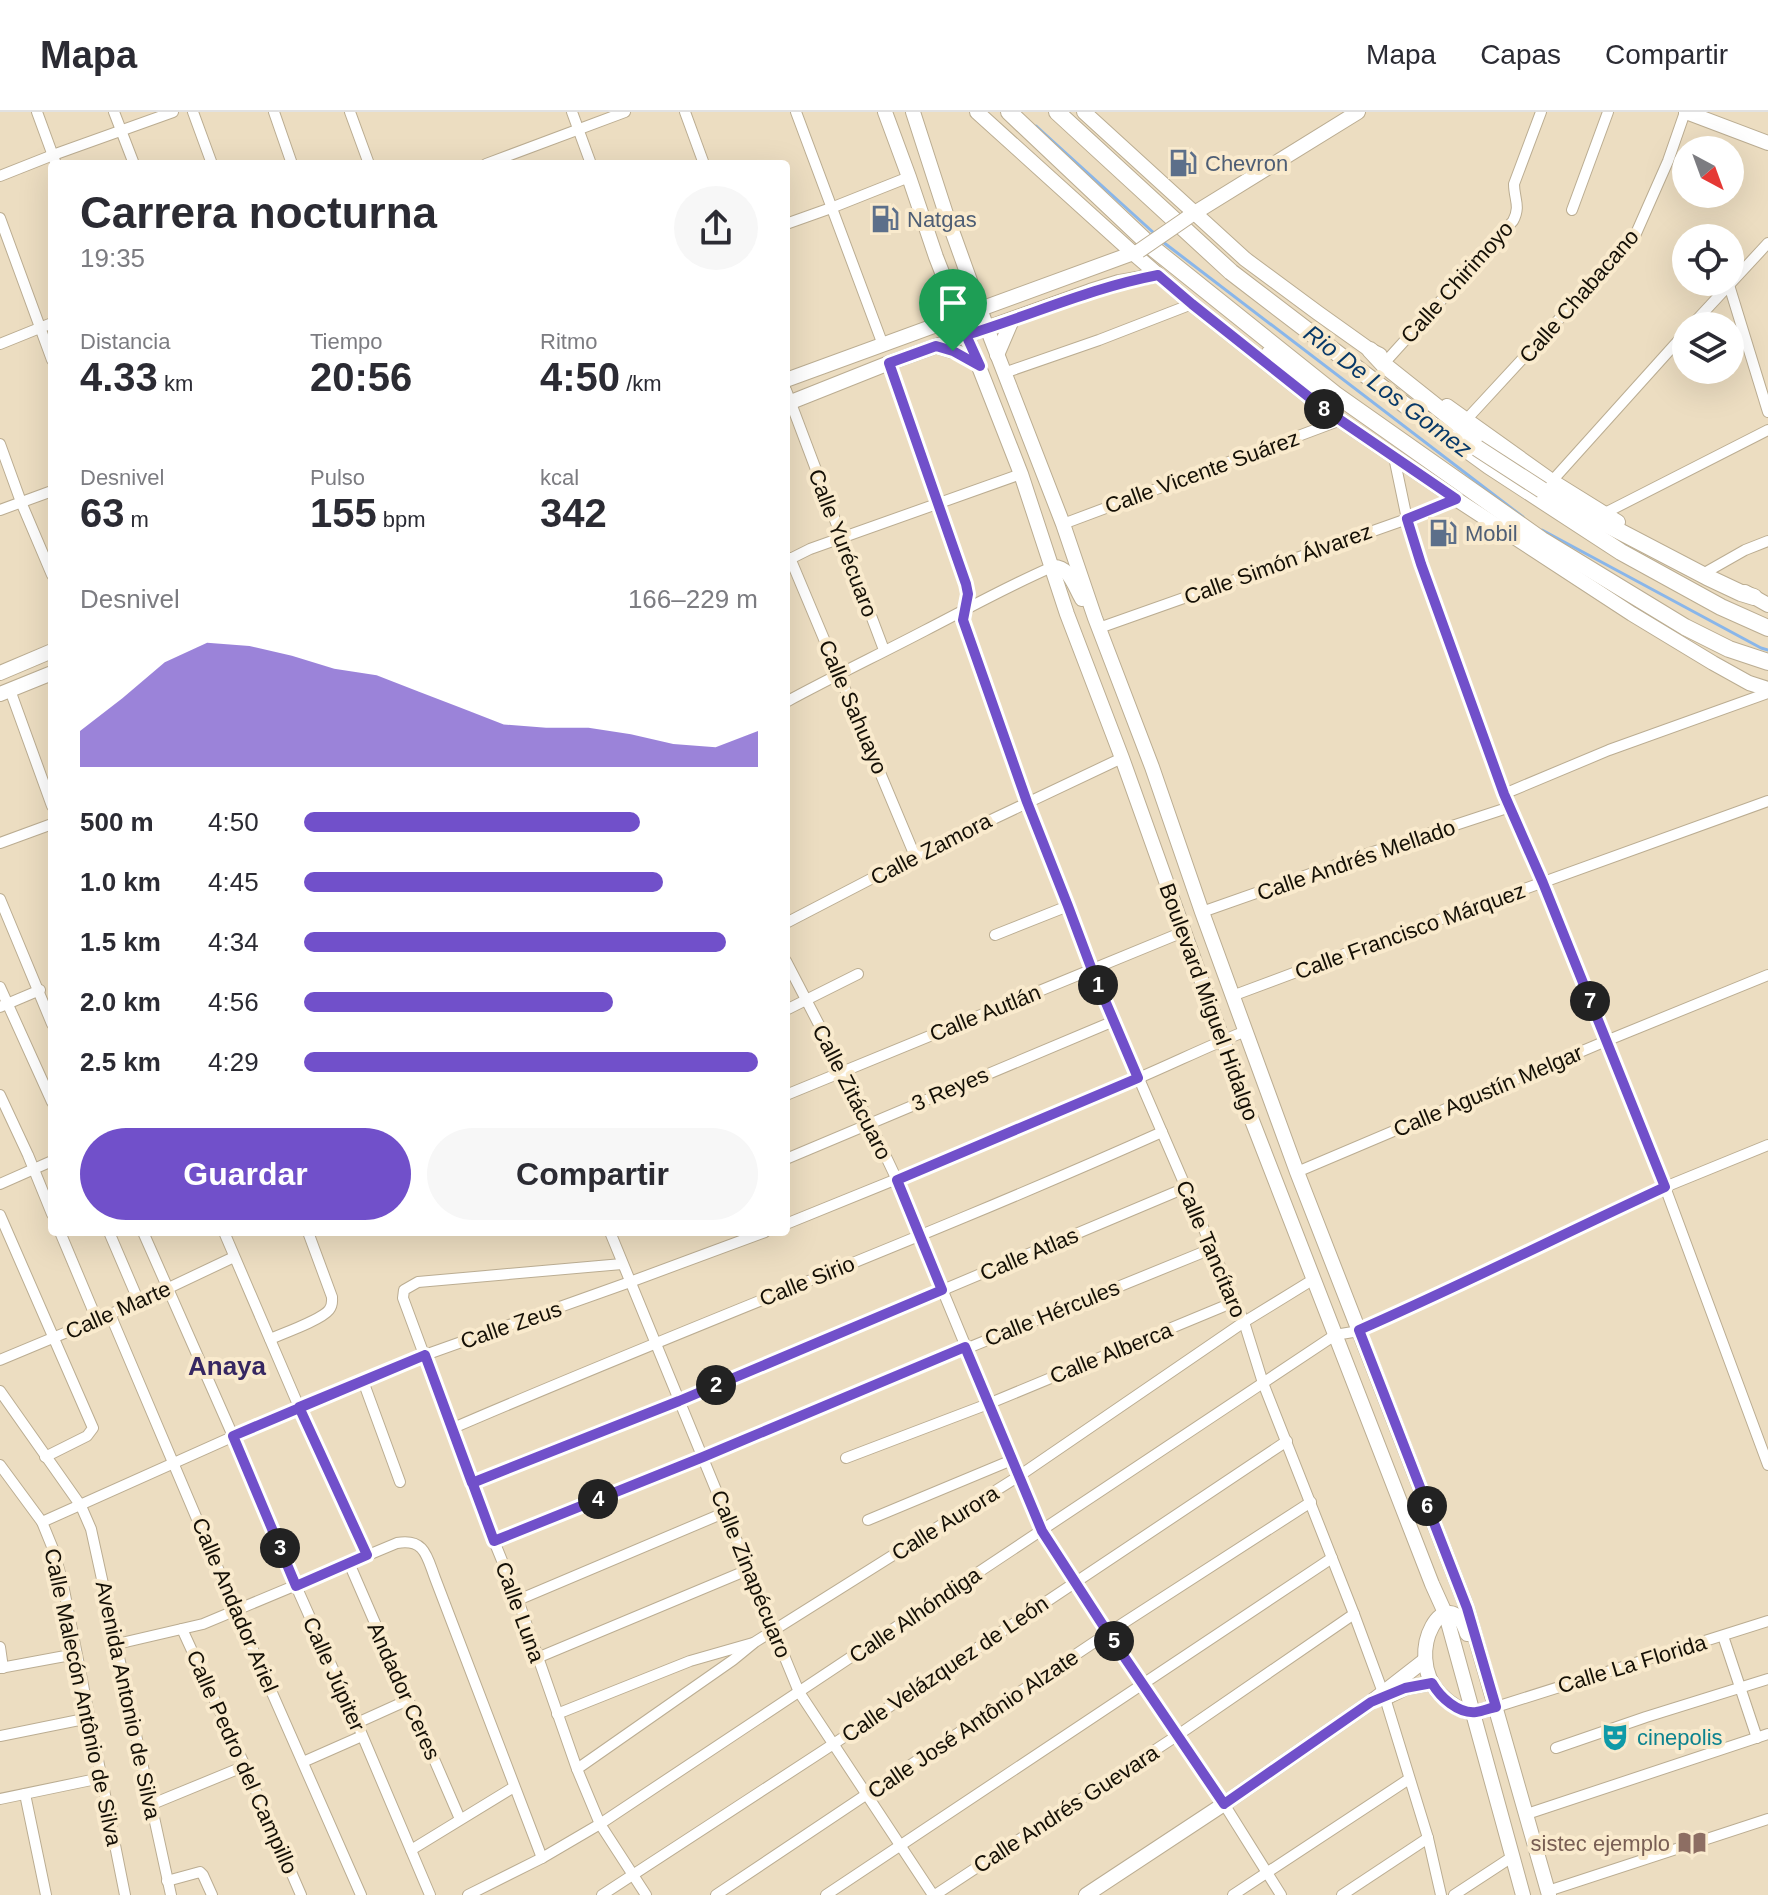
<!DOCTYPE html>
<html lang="es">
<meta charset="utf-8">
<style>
:root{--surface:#fff;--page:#f7f7f7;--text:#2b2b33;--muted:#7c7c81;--line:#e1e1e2;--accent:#7150ca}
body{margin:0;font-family:Helvetica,sans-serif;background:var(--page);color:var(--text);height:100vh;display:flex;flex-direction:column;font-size:30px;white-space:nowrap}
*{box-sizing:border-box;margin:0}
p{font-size:26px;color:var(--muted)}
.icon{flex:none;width:44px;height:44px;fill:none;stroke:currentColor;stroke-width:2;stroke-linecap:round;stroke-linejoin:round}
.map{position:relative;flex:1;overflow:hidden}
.panel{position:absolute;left:48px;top:48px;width:742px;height:1076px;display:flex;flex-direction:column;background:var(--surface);border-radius:8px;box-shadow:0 8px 32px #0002}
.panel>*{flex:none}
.needle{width:52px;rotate:139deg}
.controls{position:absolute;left:1672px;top:24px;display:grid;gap:16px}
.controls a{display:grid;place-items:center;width:72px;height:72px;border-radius:50%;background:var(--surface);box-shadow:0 8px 32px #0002;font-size:40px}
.pin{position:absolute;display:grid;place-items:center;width:68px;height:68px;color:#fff;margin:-82px -34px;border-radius:50% 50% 50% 0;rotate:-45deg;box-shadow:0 0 8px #0007}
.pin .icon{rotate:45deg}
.km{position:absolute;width:40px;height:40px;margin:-20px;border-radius:50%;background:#222;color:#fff;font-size:22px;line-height:40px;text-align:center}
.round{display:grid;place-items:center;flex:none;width:84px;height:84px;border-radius:42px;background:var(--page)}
.overview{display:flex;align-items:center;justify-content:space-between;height:136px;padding:0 32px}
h1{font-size:44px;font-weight:700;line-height:60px}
.figures{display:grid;grid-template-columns:repeat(3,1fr);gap:12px;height:136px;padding:8px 32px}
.figures div{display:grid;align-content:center}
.figures b{font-size:40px;font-weight:700}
.figures small{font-size:22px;font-weight:400}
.figures p{font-size:22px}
.chart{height:224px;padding:16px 32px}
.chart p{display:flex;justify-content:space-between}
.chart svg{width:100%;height:144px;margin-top:8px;fill:var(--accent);opacity:.7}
.primary-button{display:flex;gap:16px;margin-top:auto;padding:16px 32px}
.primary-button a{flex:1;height:92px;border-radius:48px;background:var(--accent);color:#fff;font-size:32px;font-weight:700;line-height:92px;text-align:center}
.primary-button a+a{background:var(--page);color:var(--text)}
ul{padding:0 32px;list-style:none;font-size:26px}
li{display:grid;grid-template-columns:128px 96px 1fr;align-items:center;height:60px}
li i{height:20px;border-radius:10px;background:var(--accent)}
header{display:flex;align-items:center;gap:48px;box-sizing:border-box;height:112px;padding:0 40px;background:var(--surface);border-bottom:2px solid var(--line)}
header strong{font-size:38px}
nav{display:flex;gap:44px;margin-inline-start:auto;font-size:28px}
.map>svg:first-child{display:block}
</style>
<header>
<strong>Mapa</strong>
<nav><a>Mapa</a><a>Capas</a><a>Compartir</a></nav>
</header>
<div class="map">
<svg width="1768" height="1783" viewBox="0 0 1768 1783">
<rect width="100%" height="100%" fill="#ecddc1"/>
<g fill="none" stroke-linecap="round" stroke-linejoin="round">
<!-- stream -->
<g stroke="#89b6ea" stroke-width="3">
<path d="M1036 14 1155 122"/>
<path d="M1163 130 1523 405"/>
<path d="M1542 418 1761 536 1768 538"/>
</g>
<defs>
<g id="street">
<path d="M37 0 56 52"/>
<path d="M114 0 134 52"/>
<path d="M193 0 212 52"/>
<path d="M274 0 292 52"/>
<path d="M350 0 369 52"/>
<path d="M572 0 591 52"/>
<path d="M685 0 704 52"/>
<path d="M796 0 883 233"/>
<path d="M486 52 625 0"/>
<path d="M0 64 53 43 173 0"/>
<path d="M1572 98 1608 0"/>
<path d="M0 106 52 248"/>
<path d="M786 112 831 96 909 65"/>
<path d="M1729 173 1768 300"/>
<path d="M1691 214 1768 131"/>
<path d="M0 232 52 211"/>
<path d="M1388 247 1513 109C1521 94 1514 87 1514 72L1541 0"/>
<path d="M889 251 966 472 968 482 963 508 1027 690 1068 794 1092 858 1244 1210 1263 1271 1354 1502 1385 1586 1428 1726 1441 1783"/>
<path d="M1004 261 1099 228 1192 192"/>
<path d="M786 278 884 538"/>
<path d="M1466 308 1634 126 1668 49 1685 0"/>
<path d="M0 332 21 390 52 463"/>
<path d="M1394 345 1407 407 1421 452 1504 682 1543 771 1665 1075 1768 1353"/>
<path d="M1552 369 1686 220"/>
<path d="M0 398 52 379"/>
<path d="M1603 402 1768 318"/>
<path d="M1063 412 1341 308"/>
<path d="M790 446 915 744"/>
<path d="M788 448 810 437 1021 362"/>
<path d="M1708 459 1745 438 1768 429"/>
<path d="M1099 516 1407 407 1456 387"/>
<path d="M10 578 52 694"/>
<path d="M786 590C832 565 878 543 924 519 967 497 1008 474 1052 455"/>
<path d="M1504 682 1609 638 1768 581"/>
<path d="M0 731 52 712"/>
<path d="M0 787 52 912"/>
<path d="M1202 800 1367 742 1510 695"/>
<path d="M786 811 915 744 1122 646"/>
<path d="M995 823 1068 794"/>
<path d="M786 849 870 1011 897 1068 1042 1419 1108 1521 1224 1692 1281 1783"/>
<path d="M0 875 52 990"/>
<path d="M1232 884 1347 841 1768 689"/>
<path d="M0 895 40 878"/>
<path d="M786 898 858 862"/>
<path d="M0 983 28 1043 52 1102"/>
<path d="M786 983 1183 820"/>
<path d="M786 1047 1114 909"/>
<path d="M1297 1060 1606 929 1768 863"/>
<path d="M0 1072 52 1049"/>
<path d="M0 1103 93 1316 87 1324 45 1345"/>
<path d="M786 1112C903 1065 1019 1017 1134 968 1172 952 1208 934 1246 919"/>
<path d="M60 1120 97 1208"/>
<path d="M109 1120 139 1190"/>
<path d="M143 1120 233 1324 296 1474 357 1611 430 1783"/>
<path d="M224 1120 299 1295 367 1443"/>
<path d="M610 1120 799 1580 933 1783"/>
<path d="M622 1152 418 1170 404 1178 403 1186 483 1402 518 1488 577 1657 600 1712 646 1783"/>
<path d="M110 1202 236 1499 361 1783"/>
<path d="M270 1227C284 1221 321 1208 329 1198 333 1193 332 1190 332 1185L308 1120"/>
<path d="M0 1248 139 1190 234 1145"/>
<path d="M363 1269 400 1370"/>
<path d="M0 1279 81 1394 91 1417 171 1783"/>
<path d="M451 1317C687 1215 928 1125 1162 1020"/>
<path d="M846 1346 988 1292 1234 1190"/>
<path d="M0 1353 42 1410 53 1437 62 1468 125 1783"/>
<path d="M472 1371 679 1289 1185 1076"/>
<path d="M868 1408 1012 1348"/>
<path d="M42 1410 299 1295 425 1243 630 1170 765 1120"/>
<path d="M494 1429C734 1333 972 1233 1211 1137"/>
<path d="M349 1451 460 1707"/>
<path d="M518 1488 726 1400"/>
<path d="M182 1517 245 1654 301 1783"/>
<path d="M1723 1524 1757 1626"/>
<path d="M117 1532 203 1512 397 1431C425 1426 427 1445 435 1466L542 1746"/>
<path d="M0 1535 3 1556"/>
<path d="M537 1546 750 1457"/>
<path d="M0 1556 76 1542"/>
<path d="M1496 1595 1768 1509"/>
<path d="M557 1602 690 1549 753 1531"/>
<path d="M357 1611 408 1588"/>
<path d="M0 1624 89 1606"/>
<path d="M1556 1636 1646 1605 1768 1567"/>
<path d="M303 1650 362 1624"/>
<path d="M577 1657 733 1548 755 1530 1019 1364 1244 1210 1314 1167"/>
<path d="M25 1682 46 1783"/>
<path d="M0 1687 101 1666"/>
<path d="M150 1693 245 1654"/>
<path d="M1527 1702 1768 1622"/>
<path d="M411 1738 514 1675"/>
<path d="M167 1769 200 1760 203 1763 212 1783"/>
<path d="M1548 1779 1768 1707"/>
<path d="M468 1783 542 1746 600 1712 1335 1223 1353 1220 1445 1180 1583 1112 1665 1075 1768 1033"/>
<path d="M602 1783 835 1631 1287 1329"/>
<path d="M716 1783 1108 1521 1311 1390"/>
<path d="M826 1783 1332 1446"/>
<path d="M935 1783 1178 1623 1354 1502"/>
<path d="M1233 1783 1409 1667"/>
<path d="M1342 1783 1428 1726"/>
<path d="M1454 1783 1512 1745"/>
</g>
<g id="secondary">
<path d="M885 0 909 65 936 145 1021 362 1067 502 1122 646 1246 993 1432 1472 1446 1503 1523 1783"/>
<path d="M913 0 946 102 987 216 1063 412 1095 506 1152 655 1202 800 1297 1060 1467 1496 1549 1783"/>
<path d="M977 0 1134 142 1192 192 1324 297 1456 387 1632 502 1713 551 1749 571 1768 577"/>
<path d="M1084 0 1245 147 1318 201 1370 238 1380 243"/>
<path d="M1686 0 1768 31"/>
<path d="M1188 105 1358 0"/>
<path d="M936 234 959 241 979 253"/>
<path d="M997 243 1012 208"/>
<path d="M786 268 1139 139"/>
<path d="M786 292 889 251 1090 179 1119 170 1158 163"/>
<path d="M1447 294 1552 369 1618 410"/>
<path d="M1052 455C1070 454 1074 474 1082 487"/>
<path d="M1745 480 1768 493"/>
<path d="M0 561 52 539"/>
<path d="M0 582 52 561"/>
<path d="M1467 1522C1449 1464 1401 1540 1440 1582 1448 1590 1460 1599 1472 1600 1479 1601 1489 1596 1496 1595"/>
<path d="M1387 1585 1405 1576 1432 1571"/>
<path d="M1086 1783 1224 1692 1371 1590 1425 1548"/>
</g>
<g id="primary">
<path d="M1009 0 1154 137 1335 282 1542 428 1685 515 1729 537 1768 550"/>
<path d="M1057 0 1231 160 1405 293 1489 354 1621 440 1721 495 1768 516"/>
<path d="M1370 238 1383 252 1496 342"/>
<path d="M1269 242 1297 266 1324 297"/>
<path d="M1548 382 1707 465 1741 481 1754 485"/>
</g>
</defs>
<!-- street casing -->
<use href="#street" stroke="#bbad92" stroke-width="12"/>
<!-- secondary casing -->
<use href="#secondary" stroke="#bbad92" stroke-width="16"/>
<!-- primary casing -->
<use href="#primary" stroke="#bbad92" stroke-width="18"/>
<!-- street -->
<use href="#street" stroke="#fff" stroke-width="10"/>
<!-- secondary -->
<use href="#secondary" stroke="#fff" stroke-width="14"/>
<!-- primary -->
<use href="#primary" stroke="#fff" stroke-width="16"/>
<defs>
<path id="secondary-bridge" d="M1139 139 1187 106"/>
<path id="primary-bridge" d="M1477 336 1542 378"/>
</defs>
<!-- secondary-bridge casing -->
<use href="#secondary-bridge" stroke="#bbad92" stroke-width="16" stroke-linecap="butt"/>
<!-- primary-bridge casing -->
<use href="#primary-bridge" stroke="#bbad92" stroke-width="18" stroke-linecap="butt"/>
<!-- secondary-bridge -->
<use href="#secondary-bridge" stroke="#fff" stroke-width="14"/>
<!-- primary-bridge -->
<use href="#primary-bridge" stroke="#fff" stroke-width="16"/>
</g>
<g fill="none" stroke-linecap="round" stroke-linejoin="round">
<defs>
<path id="route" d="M953 239 936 234 889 251 966 472 968 482 963 508 1027 690 1068 794 1092 858 1138 966 897 1068 942 1178 679 1289 472 1371 425 1243 233 1324 296 1474 367 1443 299 1295 425 1243 494 1429 703 1345 965 1235 1042 1419 1108 1521 1224 1692 1371 1590 1405 1576 1432 1571C1440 1585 1458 1602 1476 1600 1483 1599 1490 1596 1496 1595L1467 1496 1359 1218C1462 1173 1563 1122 1665 1075L1543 771 1504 682 1421 452 1407 407 1456 387 1324 297 1192 192 1158 163C1090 176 1032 203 966 223L980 254 953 239"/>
</defs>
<!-- route casing -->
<use href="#route" stroke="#fff" stroke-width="16"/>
<!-- route -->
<use href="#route" stroke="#7150ca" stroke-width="10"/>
</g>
<!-- icons -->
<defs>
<symbol id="fuel-bare" viewBox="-9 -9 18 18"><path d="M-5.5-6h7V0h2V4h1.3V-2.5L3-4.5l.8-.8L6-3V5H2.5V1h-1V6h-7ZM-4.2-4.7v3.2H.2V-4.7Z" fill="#5c6f8a" stroke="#f9eacd" stroke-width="2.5" paint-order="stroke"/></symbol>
<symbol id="theatre-bare" viewBox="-9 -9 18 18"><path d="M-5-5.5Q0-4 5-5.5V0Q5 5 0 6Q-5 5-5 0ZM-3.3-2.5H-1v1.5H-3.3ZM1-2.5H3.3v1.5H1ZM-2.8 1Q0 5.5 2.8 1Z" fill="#0f9aa8" stroke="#f9eacd" stroke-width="2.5" paint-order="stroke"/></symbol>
<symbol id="library-bare" viewBox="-9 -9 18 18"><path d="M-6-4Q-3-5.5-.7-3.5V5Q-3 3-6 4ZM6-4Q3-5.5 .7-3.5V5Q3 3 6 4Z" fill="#8d6e63" stroke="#f9eacd" stroke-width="2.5" paint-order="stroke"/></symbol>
</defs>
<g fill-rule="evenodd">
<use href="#fuel-bare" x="1163" y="31" width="40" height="40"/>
<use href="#fuel-bare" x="865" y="87" width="40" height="40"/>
<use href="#fuel-bare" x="1423" y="401" width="40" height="40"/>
<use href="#theatre-bare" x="1595" y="1605" width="40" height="40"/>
<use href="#library-bare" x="1672" y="1711" width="40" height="40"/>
</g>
<g text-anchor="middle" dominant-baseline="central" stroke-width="8" stroke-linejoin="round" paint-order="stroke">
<!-- service labels -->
<g font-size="22" fill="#4e5e75" stroke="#f9eacd" text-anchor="start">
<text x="1205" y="51">Chevron</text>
<text x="907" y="107">Natgas</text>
<text x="1465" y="421">Mobil</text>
</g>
<!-- street labels -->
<g font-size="22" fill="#151006" stroke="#f9eacd">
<text transform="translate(1457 170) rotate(-48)">Calle Chirimoyo</text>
<text transform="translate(1579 184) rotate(-49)">Calle Chabacano</text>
<text transform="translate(1202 360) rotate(-20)">Calle Vicente Suárez</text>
<text transform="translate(843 431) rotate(69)">Calle Yurécuaro</text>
<text transform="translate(1278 452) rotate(-20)">Calle Simón Álvarez</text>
<text transform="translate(853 595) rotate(67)">Calle Sahuayo</text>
<text transform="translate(931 737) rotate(-27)">Calle Zamora</text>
<text transform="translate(1356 748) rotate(-19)">Calle Andrés Mellado</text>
<text transform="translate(1410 819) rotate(-20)">Calle Francisco Márquez</text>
<text transform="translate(1209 890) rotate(70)">Boulevard Miguel Hidalgo</text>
<text transform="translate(985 901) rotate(-22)">Calle Autlán</text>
<text transform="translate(950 977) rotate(-23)">3 Reyes</text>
<text transform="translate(1488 979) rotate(-23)">Calle Agustín Melgar</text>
<text transform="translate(852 980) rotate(63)">Calle Zitácuaro</text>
<text transform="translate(1211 1137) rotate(67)">Calle Tancítaro</text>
<text transform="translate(1029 1142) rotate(-23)">Calle Atlas</text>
<text transform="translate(807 1169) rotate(-22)">Calle Sirio</text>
<text transform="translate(118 1198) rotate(-24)">Calle Marte</text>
<text transform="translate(1052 1201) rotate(-22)">Calle Hércules</text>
<text transform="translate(511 1213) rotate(-19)">Calle Zeus</text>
<text transform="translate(1111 1241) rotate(-22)">Calle Alberca</text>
<text transform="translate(945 1411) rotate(-32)">Calle Aurora</text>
<text transform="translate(751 1462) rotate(68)">Calle Zinapécuaro</text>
<text transform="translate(235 1493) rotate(67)">Calle Andador Ariel</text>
<text transform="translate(520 1500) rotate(70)">Calle Luna</text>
<text transform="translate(915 1503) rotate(-34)">Calle Alhóndiga</text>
<text transform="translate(1632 1552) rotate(-17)">Calle La Florida</text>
<text transform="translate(945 1557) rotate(-34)">Calle Velázquez de León</text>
<text transform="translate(334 1562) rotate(66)">Calle Júpiter</text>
<text transform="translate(404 1579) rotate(66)">Andador Ceres</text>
<text transform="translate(83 1585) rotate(78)">Calle Malecón Antônio de Silva</text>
<text transform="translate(128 1588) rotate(78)">Avenida Antonio de Silva</text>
<text transform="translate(973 1612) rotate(-34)">Calle José Antônio Alzate</text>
<text transform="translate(242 1650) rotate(66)">Calle Pedro del Campillo</text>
<text transform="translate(1066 1697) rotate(-33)">Calle Andrés Guevara</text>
</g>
<!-- culture labels -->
<g font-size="22" fill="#0d838f" stroke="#f9eacd" text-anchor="start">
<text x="1637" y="1625">cinepolis</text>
</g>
<!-- education labels -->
<g font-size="22" fill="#785e54" stroke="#f9eacd" text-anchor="end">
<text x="1670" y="1731">sistec ejemplo</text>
</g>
<!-- water labels -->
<g font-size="24" font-style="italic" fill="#083968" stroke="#f9eacd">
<text transform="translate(1388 279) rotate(37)">Rio De Los Gomez</text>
</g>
<!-- quarter labels -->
<g font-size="26" font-weight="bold" fill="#362762" stroke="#f9eacd">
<text x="227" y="1254">Anaya</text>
</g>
</g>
</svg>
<div class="controls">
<a><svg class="needle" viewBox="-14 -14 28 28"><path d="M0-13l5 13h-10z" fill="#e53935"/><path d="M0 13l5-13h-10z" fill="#7c7c81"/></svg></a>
<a><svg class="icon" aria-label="locate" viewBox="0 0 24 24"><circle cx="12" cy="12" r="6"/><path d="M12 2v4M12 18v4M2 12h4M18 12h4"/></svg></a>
<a><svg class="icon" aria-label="layers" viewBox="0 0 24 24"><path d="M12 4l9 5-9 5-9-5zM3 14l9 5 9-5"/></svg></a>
</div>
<div class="pin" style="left:953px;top:239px;background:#1e9e55"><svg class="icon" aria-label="arrive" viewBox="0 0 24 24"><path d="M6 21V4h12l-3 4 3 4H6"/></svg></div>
<b class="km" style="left:1098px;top:873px">1</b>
<b class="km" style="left:716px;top:1273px">2</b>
<b class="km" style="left:280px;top:1436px">3</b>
<b class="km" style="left:598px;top:1387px">4</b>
<b class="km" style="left:1114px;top:1529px">5</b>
<b class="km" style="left:1427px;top:1394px">6</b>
<b class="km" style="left:1590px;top:889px">7</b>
<b class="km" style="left:1324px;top:297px">8</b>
<section class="panel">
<div class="overview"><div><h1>Carrera nocturna</h1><p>19:35</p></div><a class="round"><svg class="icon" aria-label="share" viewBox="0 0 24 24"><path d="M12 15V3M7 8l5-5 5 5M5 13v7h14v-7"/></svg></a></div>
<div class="figures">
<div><p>Distancia</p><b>4.33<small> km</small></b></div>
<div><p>Tiempo</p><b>20:56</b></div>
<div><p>Ritmo</p><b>4:50<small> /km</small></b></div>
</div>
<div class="figures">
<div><p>Desnivel</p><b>63<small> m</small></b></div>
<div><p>Pulso</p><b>155<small> bpm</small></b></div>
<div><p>kcal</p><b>342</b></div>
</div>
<div class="chart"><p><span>Desnivel</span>166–229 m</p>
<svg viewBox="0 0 160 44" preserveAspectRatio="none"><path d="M0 44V33L10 23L20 12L30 6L40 7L50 10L60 14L70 16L80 21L90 26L100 31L110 32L120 32L130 34L140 37L150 38L160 33V44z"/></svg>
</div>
<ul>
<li><b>500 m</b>4:50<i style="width:74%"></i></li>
<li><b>1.0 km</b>4:45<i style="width:79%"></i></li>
<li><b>1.5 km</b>4:34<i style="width:93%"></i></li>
<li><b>2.0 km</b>4:56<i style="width:68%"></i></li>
<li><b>2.5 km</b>4:29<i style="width:100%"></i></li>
</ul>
<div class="primary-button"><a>Guardar</a><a>Compartir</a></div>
</section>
</div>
